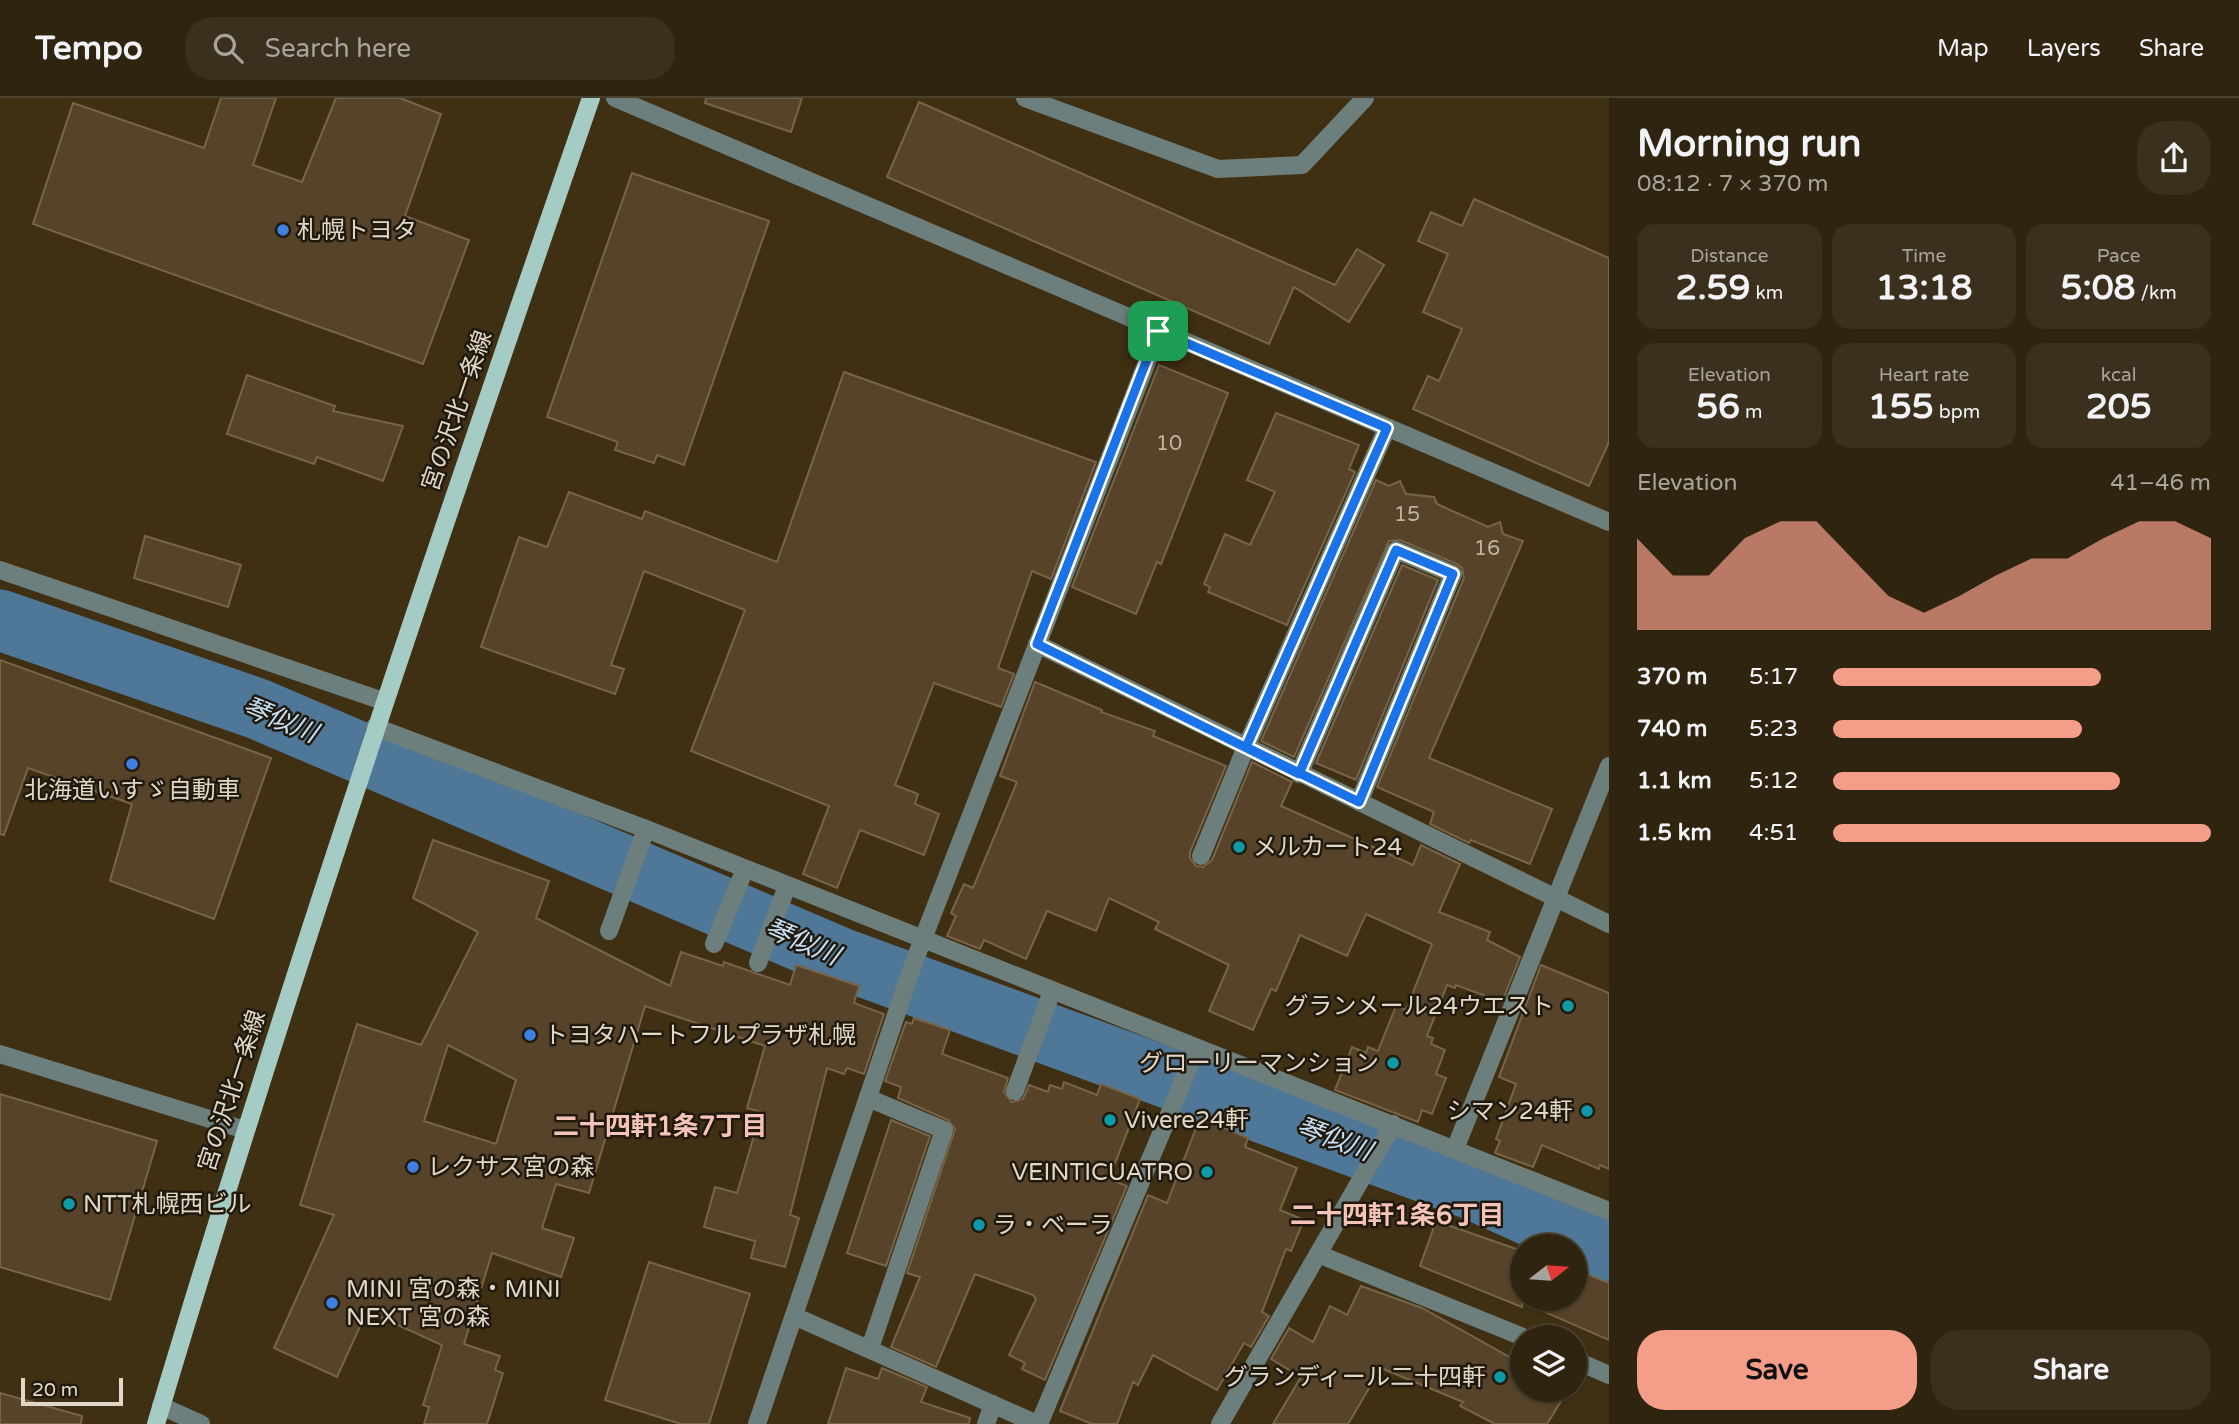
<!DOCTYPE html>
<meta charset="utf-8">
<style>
:root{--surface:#2f240f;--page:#3b301d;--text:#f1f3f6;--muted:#a7a49e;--line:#4a412f;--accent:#f49e8a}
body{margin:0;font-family:"Varela Round","Noto Sans JP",sans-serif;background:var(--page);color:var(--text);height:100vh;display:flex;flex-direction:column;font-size:26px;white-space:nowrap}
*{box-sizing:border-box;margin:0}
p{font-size:23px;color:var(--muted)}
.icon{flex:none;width:38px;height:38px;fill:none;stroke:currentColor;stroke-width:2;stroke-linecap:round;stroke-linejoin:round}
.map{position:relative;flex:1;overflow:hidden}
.sheet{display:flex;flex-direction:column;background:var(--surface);width:630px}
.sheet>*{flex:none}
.needle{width:46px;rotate:73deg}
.tools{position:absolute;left:1510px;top:1136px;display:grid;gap:14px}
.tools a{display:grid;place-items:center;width:77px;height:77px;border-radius:50%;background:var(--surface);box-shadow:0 2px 5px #0004,0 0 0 2px var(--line);font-size:35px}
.scale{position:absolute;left:21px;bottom:18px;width:102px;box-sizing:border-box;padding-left:7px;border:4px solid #e0d7c7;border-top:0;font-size:19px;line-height:24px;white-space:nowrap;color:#e0d7c7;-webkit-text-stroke:5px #20190d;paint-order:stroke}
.pin{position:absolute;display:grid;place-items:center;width:60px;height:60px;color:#fff;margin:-30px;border-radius:14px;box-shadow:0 4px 10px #0006}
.round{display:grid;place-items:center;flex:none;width:74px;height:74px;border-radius:28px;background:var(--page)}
.summary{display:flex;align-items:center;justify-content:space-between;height:119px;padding:0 28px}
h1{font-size:38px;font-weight:700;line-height:52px}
.metrics{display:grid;grid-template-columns:repeat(3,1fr);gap:10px;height:119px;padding:7px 28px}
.metrics div{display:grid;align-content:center;border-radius:18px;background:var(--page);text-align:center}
.metrics b{font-size:35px;font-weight:700}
.metrics small{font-size:19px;font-weight:400}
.metrics p{font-size:19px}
.chart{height:196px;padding:14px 28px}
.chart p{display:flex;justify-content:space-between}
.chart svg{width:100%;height:126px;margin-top:7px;fill:var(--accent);opacity:.7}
.action{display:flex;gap:14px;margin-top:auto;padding:14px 28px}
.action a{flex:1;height:80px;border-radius:28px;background:var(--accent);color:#111;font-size:28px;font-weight:700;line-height:80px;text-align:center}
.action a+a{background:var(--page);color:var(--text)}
ul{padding:0 28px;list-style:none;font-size:23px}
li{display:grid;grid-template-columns:112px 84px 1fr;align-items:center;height:52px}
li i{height:18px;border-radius:9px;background:var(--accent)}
header{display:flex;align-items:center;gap:42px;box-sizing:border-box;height:98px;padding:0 35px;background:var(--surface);border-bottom:2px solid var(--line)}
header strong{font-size:33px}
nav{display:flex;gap:38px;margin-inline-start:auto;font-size:24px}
.search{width:490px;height:63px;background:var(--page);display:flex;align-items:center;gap:18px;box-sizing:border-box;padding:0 24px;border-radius:28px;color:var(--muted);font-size:26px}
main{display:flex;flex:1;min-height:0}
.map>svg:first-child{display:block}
</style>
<header>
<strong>Tempo</strong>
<div class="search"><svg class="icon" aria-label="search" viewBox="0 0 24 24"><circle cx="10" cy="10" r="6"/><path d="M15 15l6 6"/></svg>Search here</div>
<nav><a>Map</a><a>Layers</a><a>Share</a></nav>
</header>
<main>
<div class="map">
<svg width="1609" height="1326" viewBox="0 0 1609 1326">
<rect width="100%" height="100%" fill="#3f3014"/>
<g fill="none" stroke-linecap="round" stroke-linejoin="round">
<!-- river -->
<path stroke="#4f7798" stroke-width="61" d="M0 522 258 611 843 861 1469 1090 1609 1153"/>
</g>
<!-- building -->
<g fill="#564329" stroke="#786448" stroke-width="2" fill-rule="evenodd">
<path d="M221 0H276L253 67 302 84 336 0H400L441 16 405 118 469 142 423 266 33 126 73 5 204 50Z"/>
<path d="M706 0H802L791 34 705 5Z"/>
<path d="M919 4 1335 187 1357 151 1384 167 1349 224 1294 189 1269 246 887 79Z"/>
<path d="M632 75 769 123 684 367 657 357 654 365 615 352 618 344 547 319Z"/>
<path d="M1474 101 1609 160V344L1589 388 1413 311 1428 278 1439 283 1462 231 1423 214 1448 156 1418 143 1431 114 1462 128Z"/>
<path d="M1159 267 1228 295 1161 466 1157 464 1136 516 1072 489Z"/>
<path d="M844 274 1096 364 1051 481 1032 473 998 570 1014 576 1001 609 934 585 895 687 918 696 915 706 939 716 924 757 860 732 837 790 803 776 829 708 691 653 745 512 644 473 611 567 624 571 615 596 481 549 519 439 547 449 569 394 642 421 645 413 777 464Z"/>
<path d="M247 277 335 308 333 313 403 328 383 383 317 359 314 366 227 336Z"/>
<path d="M1276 315 1359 347 1349 371 1355 374 1287 527 1208 494 1210 489 1204 486 1225 436 1250 447 1275 394 1247 382Z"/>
<path d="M1376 382 1389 388 1400 383 1406 396 1434 399 1437 406 1488 429 1500 424 1503 436 1523 443 1429 660 1552 711 1530 766 1471 742 1469 745 1430 726 1434 714 1377 689 1464 480 1462 470 1457 466 1400 442 1389 443 1294 659 1261 643Z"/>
<path d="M145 438 241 467 228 509 134 480Z"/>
<path d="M1402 467 1438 482 1356 682 1316 665Z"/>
<path d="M0 562 271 660 214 821 110 783 132 706 28 670 4 737 0 736Z"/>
<path d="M1035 584 1102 612 1101 614 1155 633 1153 638 1226 668 1190 754V760L1196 768 1203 769 1212 762 1252 664 1292 684 1281 708 1413 767 1421 747 1460 766 1439 814 1490 834 1487 842 1520 859 1502 904 1456 887 1455 890 1447 887 1427 938 1433 940 1431 946 1445 952 1436 976 1446 980 1432 1016 1422 1012 1418 1024 1335 992 1352 949 1366 955 1368 949 1378 953 1396 908 1406 912 1432 846 1366 816 1347 858 1300 837 1276 893 1271 891 1253 932 1209 913 1229 867 1155 831 1159 824 1109 800 1096 833 1047 813 1026 861 984 842 980 851 947 838 956 818 951 815 964 786 973 790 1017 684 1000 678Z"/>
<path d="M433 742 549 783 536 820 670 888 681 854 723 868 724 864 790 887 796 867 859 888 854 905 884 916 864 976 847 970 844 976 827 970 790 1117 799 1120 785 1169 751 1160 755 1143 704 1129 715 1089 737 1095 761 1014 747 1010 765 948 645 908 589 1095 556 1086 542 1130 574 1140 561 1179 492 1155 464 1246 500 1258 495 1272 503 1275 487 1326H424L429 1309 423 1307 442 1247 367 1213 337 1279 274 1250 334 1117 300 1107 357 926 421 947 478 834 413 800ZM448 947 516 982 496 1046 424 1023Z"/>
<path d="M1541 867 1609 895V1071L1600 1067 1599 1071 1542 1047 1533 1069 1495 1055 1500 1043 1496 1041 1516 986 1499 979Z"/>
<path d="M914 920 950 932 942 956 1008 980 1004 994 1012 1004 1023 1001 1029 987 1048 994 1050 987 1062 991 1064 984 1097 997 1101 986 1140 1001 1109 1081 1127 1088 1045 1282 1022 1271 1025 1265 1009 1257 1036 1201 1033 1197 975 1176 936 1269 891 1249 920 1179 907 1175 955 1031 948 1022 898 1000 901 989 885 983 906 924 912 926Z"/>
<path d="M0 996 157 1043 110 1202 0 1169Z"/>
<path d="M1200 1020 1248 1040 1245 1049 1297 1070 1280 1112 1304 1122 1291 1153 1286 1151 1262 1214 1269 1218 1251 1249 1244 1245 1217 1292 1153 1257 1138 1287 1133 1284 1117 1326H1092L1060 1313 1148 1097 1167 1105Z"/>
<path d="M891 1022 930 1038 886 1168 847 1155Z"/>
<path d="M1436 1123 1522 1153V1200H1575V1171L1609 1185V1242L1522 1204V1209L1420 1168Z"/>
<path d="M649 1164 750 1196 709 1326H681L605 1302Z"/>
<path d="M1361 1188 1422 1210 1522 1266V1292H1568L1547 1326H1495L1460 1308 1463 1304 1381 1270 1348 1326H1273L1301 1279 1271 1261 1289 1230 1313 1244 1330 1208 1347 1217Z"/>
<path d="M846 1270 878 1281 882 1270 927 1289 921 1304 970 1320 969 1326H828Z"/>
<path d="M0 1295 82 1318 81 1326H0Z"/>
</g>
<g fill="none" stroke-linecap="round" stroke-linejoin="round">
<!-- minor -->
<g stroke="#6d7f7c" stroke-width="18">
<path d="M615 0 1609 424"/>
<path d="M1025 0 1218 71 1302 67 1365 0"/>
<path d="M0 472 383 603"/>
<path d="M1037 546 1609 826"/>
<path d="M375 629 646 731 1609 1113"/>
<path d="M1299 676 1396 452 1453 476 1359 704"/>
<path d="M1201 758 1246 649 1387 330"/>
<path d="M609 833 646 731"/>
<path d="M714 846 745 771"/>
<path d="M758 865 787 788"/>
<path d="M0 956 245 1032"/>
<path d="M1015 993 1052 893"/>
<path d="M868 1000 944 1032 870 1250"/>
<path d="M1455 1051 1609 668"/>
<path d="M1318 1156 1523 1239"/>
<path d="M794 1218 1037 1326"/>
<path d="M1575 1262 1609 1277"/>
<path d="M161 1308 201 1326"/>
<path d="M757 1326 914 864 1159 233"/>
<path d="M986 1326 993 1306"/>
<path d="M1039 1326 1197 950"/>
<path d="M1220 1326 1393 1026"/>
</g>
<!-- major -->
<path stroke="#a5cbc5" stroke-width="18" d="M156 1326C289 880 439 440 591 0"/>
</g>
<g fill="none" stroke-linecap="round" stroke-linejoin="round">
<defs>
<path id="route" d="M1158 233 1037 546 1299 676 1396 452 1453 476 1359 704 1246 649 1387 330 1158 233"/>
</defs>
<!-- route casing -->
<use href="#route" stroke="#fff" stroke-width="14"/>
<!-- route -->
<use href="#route" stroke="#1a73e8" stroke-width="9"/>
</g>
<!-- markers -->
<g fill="#3f7fe0" stroke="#20190d" stroke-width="2.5">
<circle cx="283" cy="132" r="7"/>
<circle cx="132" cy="666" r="7"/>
<circle cx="530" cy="937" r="7"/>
<circle cx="413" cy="1069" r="7"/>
<circle cx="332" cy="1205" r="7"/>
</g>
<g fill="#0f9aa8" stroke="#20190d" stroke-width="2.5">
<circle cx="1239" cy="749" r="7"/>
<circle cx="1568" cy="908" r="7"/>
<circle cx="1393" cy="965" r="7"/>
<circle cx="1587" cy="1013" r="7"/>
<circle cx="1110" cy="1022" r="7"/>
<circle cx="1207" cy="1074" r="7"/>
<circle cx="69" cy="1106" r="7"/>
<circle cx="979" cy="1127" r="7"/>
<circle cx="1500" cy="1279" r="7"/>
</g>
<g text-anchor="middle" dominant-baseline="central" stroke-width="5" stroke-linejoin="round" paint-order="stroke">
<!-- number labels -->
<g font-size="21" fill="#beb2a0">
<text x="1169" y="345">10</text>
<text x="1407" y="416">15</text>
<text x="1487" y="450">16</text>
</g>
<!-- poi labels -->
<g font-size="24" fill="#e0d7c7" stroke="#20190d" text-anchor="start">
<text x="297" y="132">札幌トヨタ</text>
<text x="132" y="692" text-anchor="middle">北海道いすゞ自動車</text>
<text x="1253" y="749">メルカート24</text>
<text x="1554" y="908" text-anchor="end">グランメール24ウエスト</text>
<text x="544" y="937">トヨタハートフルプラザ札幌</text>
<text x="1379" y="965" text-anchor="end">グローリーマンション</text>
<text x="1573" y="1013" text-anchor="end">シマン24軒</text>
<text x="1124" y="1022">Vivere24軒</text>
<text x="427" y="1069">レクサス宮の森</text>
<text x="1193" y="1074" text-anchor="end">VEINTICUATRO</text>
<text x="83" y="1106">NTT札幌西ビル</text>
<text x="993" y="1127">ラ・ベーラ</text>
<text x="346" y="1191">MINI 宮の森・MINI<tspan x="346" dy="28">NEXT 宮の森</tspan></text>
<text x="1486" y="1279" text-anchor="end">グランディール二十四軒</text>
</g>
<!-- street labels -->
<g font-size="24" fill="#e0d7c7" stroke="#20190d">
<text transform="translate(457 313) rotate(-71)">宮の沢北一条線</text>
<text transform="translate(232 993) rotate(-72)">宮の沢北一条線</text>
</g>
<!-- water labels -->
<g font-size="26" font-style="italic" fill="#c7e0f5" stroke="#20190d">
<text transform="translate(280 622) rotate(22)">琴似川</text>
<text transform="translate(802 844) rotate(23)">琴似川</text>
<text transform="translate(1334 1041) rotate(20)">琴似川</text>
</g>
<!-- neighbourhood labels -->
<g font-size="26" font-weight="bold" fill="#f5c3b7" stroke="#20190d">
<text x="660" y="1028">二十四軒1条7丁目</text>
<text x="1397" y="1117">二十四軒1条6丁目</text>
</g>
</g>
</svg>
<div class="tools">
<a><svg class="needle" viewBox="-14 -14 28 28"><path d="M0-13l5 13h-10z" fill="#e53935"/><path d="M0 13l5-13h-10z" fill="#a7a49e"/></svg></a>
<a><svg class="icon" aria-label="layers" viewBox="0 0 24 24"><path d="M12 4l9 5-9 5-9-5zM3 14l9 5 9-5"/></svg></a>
</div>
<div class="scale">20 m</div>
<div class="pin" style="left:1158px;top:233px;background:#1e9e55"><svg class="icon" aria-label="arrive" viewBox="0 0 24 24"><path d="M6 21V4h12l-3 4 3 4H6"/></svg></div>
</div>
<section class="sheet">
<div class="summary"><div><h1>Morning run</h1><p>08:12 · 7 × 370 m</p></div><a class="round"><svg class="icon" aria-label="share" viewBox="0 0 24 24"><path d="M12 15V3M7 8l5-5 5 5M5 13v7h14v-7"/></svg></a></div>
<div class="metrics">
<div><p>Distance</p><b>2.59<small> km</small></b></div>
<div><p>Time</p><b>13:18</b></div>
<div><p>Pace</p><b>5:08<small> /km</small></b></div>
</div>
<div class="metrics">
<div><p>Elevation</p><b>56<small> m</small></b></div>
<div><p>Heart rate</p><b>155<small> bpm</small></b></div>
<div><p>kcal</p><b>205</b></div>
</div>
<div class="chart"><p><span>Elevation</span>41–46 m</p>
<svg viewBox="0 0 160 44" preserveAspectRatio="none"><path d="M0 44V12L10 25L20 25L30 12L40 6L50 6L60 19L70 32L80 38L90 32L100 25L110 19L120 19L130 12L140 6L150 6L160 12V44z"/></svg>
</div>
<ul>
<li><b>370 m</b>5:17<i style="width:71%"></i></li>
<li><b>740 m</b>5:23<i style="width:66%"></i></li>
<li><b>1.1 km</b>5:12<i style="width:76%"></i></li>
<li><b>1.5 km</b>4:51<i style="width:100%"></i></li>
</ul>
<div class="action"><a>Save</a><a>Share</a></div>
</section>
</main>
